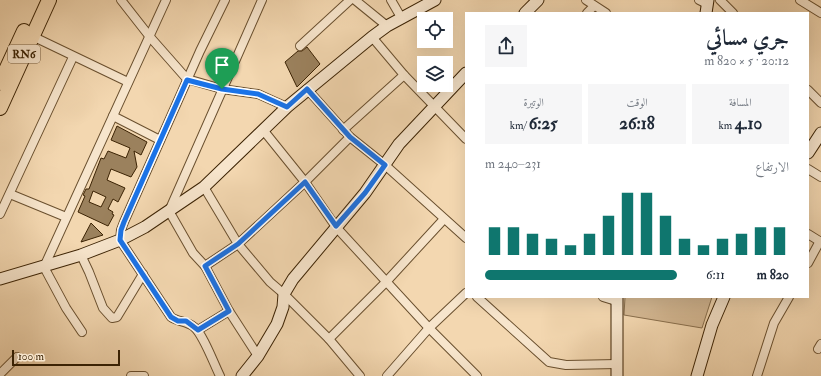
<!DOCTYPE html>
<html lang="ar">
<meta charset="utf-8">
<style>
:root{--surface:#fff;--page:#f6f6f7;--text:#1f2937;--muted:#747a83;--accent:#0f766e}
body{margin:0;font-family:"IM FELL Double Pica",Amiri,serif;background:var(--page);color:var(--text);direction:rtl;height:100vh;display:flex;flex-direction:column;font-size:15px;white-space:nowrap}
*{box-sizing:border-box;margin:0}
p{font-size:13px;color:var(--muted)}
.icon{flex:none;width:22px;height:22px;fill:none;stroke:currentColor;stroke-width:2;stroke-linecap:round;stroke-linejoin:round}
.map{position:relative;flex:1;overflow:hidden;direction:ltr}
.panel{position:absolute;left:465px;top:12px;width:344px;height:286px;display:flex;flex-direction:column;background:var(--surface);border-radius:0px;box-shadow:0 4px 16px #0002;direction:rtl}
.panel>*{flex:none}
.fabs{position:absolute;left:417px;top:12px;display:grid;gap:8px}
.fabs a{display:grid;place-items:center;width:36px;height:36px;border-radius:0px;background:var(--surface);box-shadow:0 4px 16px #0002;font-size:20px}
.scale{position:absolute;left:12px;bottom:10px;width:108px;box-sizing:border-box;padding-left:4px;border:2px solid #3c2304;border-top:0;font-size:11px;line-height:14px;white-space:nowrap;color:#3c2304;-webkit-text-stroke:3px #f7e5cc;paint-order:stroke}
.pin{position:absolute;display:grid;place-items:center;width:34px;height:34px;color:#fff;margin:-41px -17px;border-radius:50% 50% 50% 0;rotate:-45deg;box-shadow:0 0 4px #0007}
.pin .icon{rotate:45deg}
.round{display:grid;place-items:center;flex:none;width:42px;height:42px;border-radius:0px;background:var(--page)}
.overview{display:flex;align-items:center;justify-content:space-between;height:68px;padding:0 20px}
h1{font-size:22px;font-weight:800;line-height:30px}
.figures{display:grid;grid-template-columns:repeat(3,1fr);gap:6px;height:68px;padding:4px 20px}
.figures div{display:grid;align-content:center;border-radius:0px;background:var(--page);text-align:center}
.figures b{font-size:17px;font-weight:800}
.figures small{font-size:11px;font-weight:400}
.figures p{font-size:11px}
.chart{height:112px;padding:8px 20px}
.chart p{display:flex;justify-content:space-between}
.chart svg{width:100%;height:72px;margin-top:4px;stroke:var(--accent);stroke-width:6}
ul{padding:0 20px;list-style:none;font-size:13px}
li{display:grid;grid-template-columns:64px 48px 1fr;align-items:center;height:30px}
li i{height:10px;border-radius:5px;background:var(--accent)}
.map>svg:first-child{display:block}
</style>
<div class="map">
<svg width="821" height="376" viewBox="0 0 821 376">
<rect width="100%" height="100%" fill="#f3d7b0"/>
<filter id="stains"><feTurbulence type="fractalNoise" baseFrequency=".005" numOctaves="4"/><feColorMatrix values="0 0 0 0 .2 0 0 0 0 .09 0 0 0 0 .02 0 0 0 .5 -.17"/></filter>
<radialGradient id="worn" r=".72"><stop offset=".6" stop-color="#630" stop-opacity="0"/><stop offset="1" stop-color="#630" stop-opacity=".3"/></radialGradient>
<!-- green -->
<path fill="#d4b893" stroke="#886e4c" d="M625 297H712L702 328 624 315Z"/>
<!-- building -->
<g fill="#9b815d" stroke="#3c2304" fill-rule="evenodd">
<path d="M307 47 320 64 297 87 285 62 298 51H302Z"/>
<path d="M117 126 147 142 141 155 134 151 137 167 131 177 111 169 107 180 125 188 118 202 113 199 108 209 113 212 112 214 114 215 108 226 78 212 85 196 83 195 86 189H89L101 158 104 159 108 151 126 158 130 148 111 140ZM93 191 106 197 101 207 89 202Z"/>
<path d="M91 223 103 235 81 242Z"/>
</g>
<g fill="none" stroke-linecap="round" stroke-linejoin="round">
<defs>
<g id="street">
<path d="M121 0 150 37 187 79 222 89 258 94 287 107"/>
<path d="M355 0 387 26"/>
<path d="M391 0 402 19"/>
<path d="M586 0 606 13"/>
<path d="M699 0 707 4"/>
<path d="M720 0 733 13"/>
<path d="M800 0 821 13"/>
<path d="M587 13 594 6"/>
<path d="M32 36 128 82"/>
<path d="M372 37 404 75 466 139"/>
<path d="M300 46 350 0"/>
<path d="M307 89 350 137 385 165 466 238"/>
<path d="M808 90 821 103"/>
<path d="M113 116 160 140"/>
<path d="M343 130 404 75"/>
<path d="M264 131 305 182 336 227 429 328 477 376"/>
<path d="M808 169 821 177"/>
<path d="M204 187 238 244 270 282 284 294 329 339 360 376"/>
<path d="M10 194 66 217"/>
<path d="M0 214 73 57"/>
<path d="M808 234 821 242"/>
<path d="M81 255 89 272 103 308 112 318 117 317 143 274"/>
<path d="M808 263 820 241"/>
<path d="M205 266 238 244 305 182 350 137"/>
<path d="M477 297 549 362 566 365 617 364"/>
<path d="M603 297 616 301"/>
<path d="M198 330 229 311"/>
<path d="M82 332 66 308 44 267 166 0"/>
<path d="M329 339 386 282 444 219"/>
<path d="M818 349 821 344"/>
<path d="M258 356 229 311 205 266 193 253 169 211 262 0"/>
<path d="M0 374 17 357"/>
<path d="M131 376H144"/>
<path d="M220 376C214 364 203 334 194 327 187 321 178 322 171 317L120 240 121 230 124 222 200 51 225 0"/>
<path d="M387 376 429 328 466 293"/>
<path d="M757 376 774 323 789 297"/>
</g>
<g id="secondary">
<path d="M525 13 538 0"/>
<path d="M706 13 708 0"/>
<path d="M808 153 821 133"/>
<path d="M0 279 81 255 120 240 145 227 204 187 287 107 372 37 387 26 435 0"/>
<path d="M617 297V376"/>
<path d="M242 376 258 356 277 324 283 307 284 294 293 279 365 193 399 144 466 73"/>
<path d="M697 376 712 325 724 297"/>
</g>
<g id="highway">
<path d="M0 83 24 31"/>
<path d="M0 108 49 0"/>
</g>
</defs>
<!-- street casing -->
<use href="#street" stroke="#6a502f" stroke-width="10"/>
<!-- secondary casing -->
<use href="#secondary" stroke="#3c2304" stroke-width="13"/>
<!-- highway casing -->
<use href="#highway" stroke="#3c2304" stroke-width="16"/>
<!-- street -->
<use href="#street" stroke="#f7e5cc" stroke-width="8"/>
<!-- secondary -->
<use href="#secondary" stroke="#f7e5cc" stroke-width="11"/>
<!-- highway -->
<use href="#highway" stroke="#f3d7b0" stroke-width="14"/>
</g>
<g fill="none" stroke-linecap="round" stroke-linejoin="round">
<defs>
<path id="route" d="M187 80 222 89 258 94 287 107 307 89 350 137 385 165 365 193 336 226 305 182 238 244 205 266 229 311 198 330 186 321H178L171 317 120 240 121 230 124 222Z"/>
</defs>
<!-- route casing -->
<use href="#route" stroke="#fff" stroke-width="8"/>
<!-- route -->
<use href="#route" stroke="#1a73e8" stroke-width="5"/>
</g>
<g text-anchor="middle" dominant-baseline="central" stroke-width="3" stroke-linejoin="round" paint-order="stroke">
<!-- shield labels -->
<rect fill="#f7e5cc" stroke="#745d40" stroke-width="1" x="8" y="45" width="32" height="18" rx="3"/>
<g font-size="11" font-weight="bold" fill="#3c2304">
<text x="24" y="54">RN6</text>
</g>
</g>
<rect width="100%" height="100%" filter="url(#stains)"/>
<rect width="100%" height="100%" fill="url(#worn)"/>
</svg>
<div class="fabs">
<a><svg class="icon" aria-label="locate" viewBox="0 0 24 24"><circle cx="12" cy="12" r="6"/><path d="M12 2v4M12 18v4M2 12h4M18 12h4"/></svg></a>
<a><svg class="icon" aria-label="layers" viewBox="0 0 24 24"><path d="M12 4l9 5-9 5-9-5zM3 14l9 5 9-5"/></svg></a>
</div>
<div class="scale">100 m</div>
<div class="pin" style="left:222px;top:89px;background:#1e9e55"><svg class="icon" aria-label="arrive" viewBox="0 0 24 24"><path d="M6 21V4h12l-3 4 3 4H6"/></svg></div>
<section class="panel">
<div class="overview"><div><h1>جري مسائي</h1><p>20:12 · 5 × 820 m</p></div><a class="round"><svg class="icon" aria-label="share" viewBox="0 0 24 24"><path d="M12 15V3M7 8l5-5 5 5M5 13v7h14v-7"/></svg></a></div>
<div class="figures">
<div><p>المسافة</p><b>4.10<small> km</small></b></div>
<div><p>الوقت</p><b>26:18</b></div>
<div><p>الوتيرة</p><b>6:25<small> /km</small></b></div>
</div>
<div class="chart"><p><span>الارتفاع</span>231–240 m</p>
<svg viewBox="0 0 160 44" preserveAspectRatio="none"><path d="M5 44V27M15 44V27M25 44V31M35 44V34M45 44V38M55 44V31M65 44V20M75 44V6M85 44V6M95 44V20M105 44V34M115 44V38M125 44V34M135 44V31M145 44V27M155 44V27"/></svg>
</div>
<ul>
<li><b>820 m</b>6:11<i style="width:100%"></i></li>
</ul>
</section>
</div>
